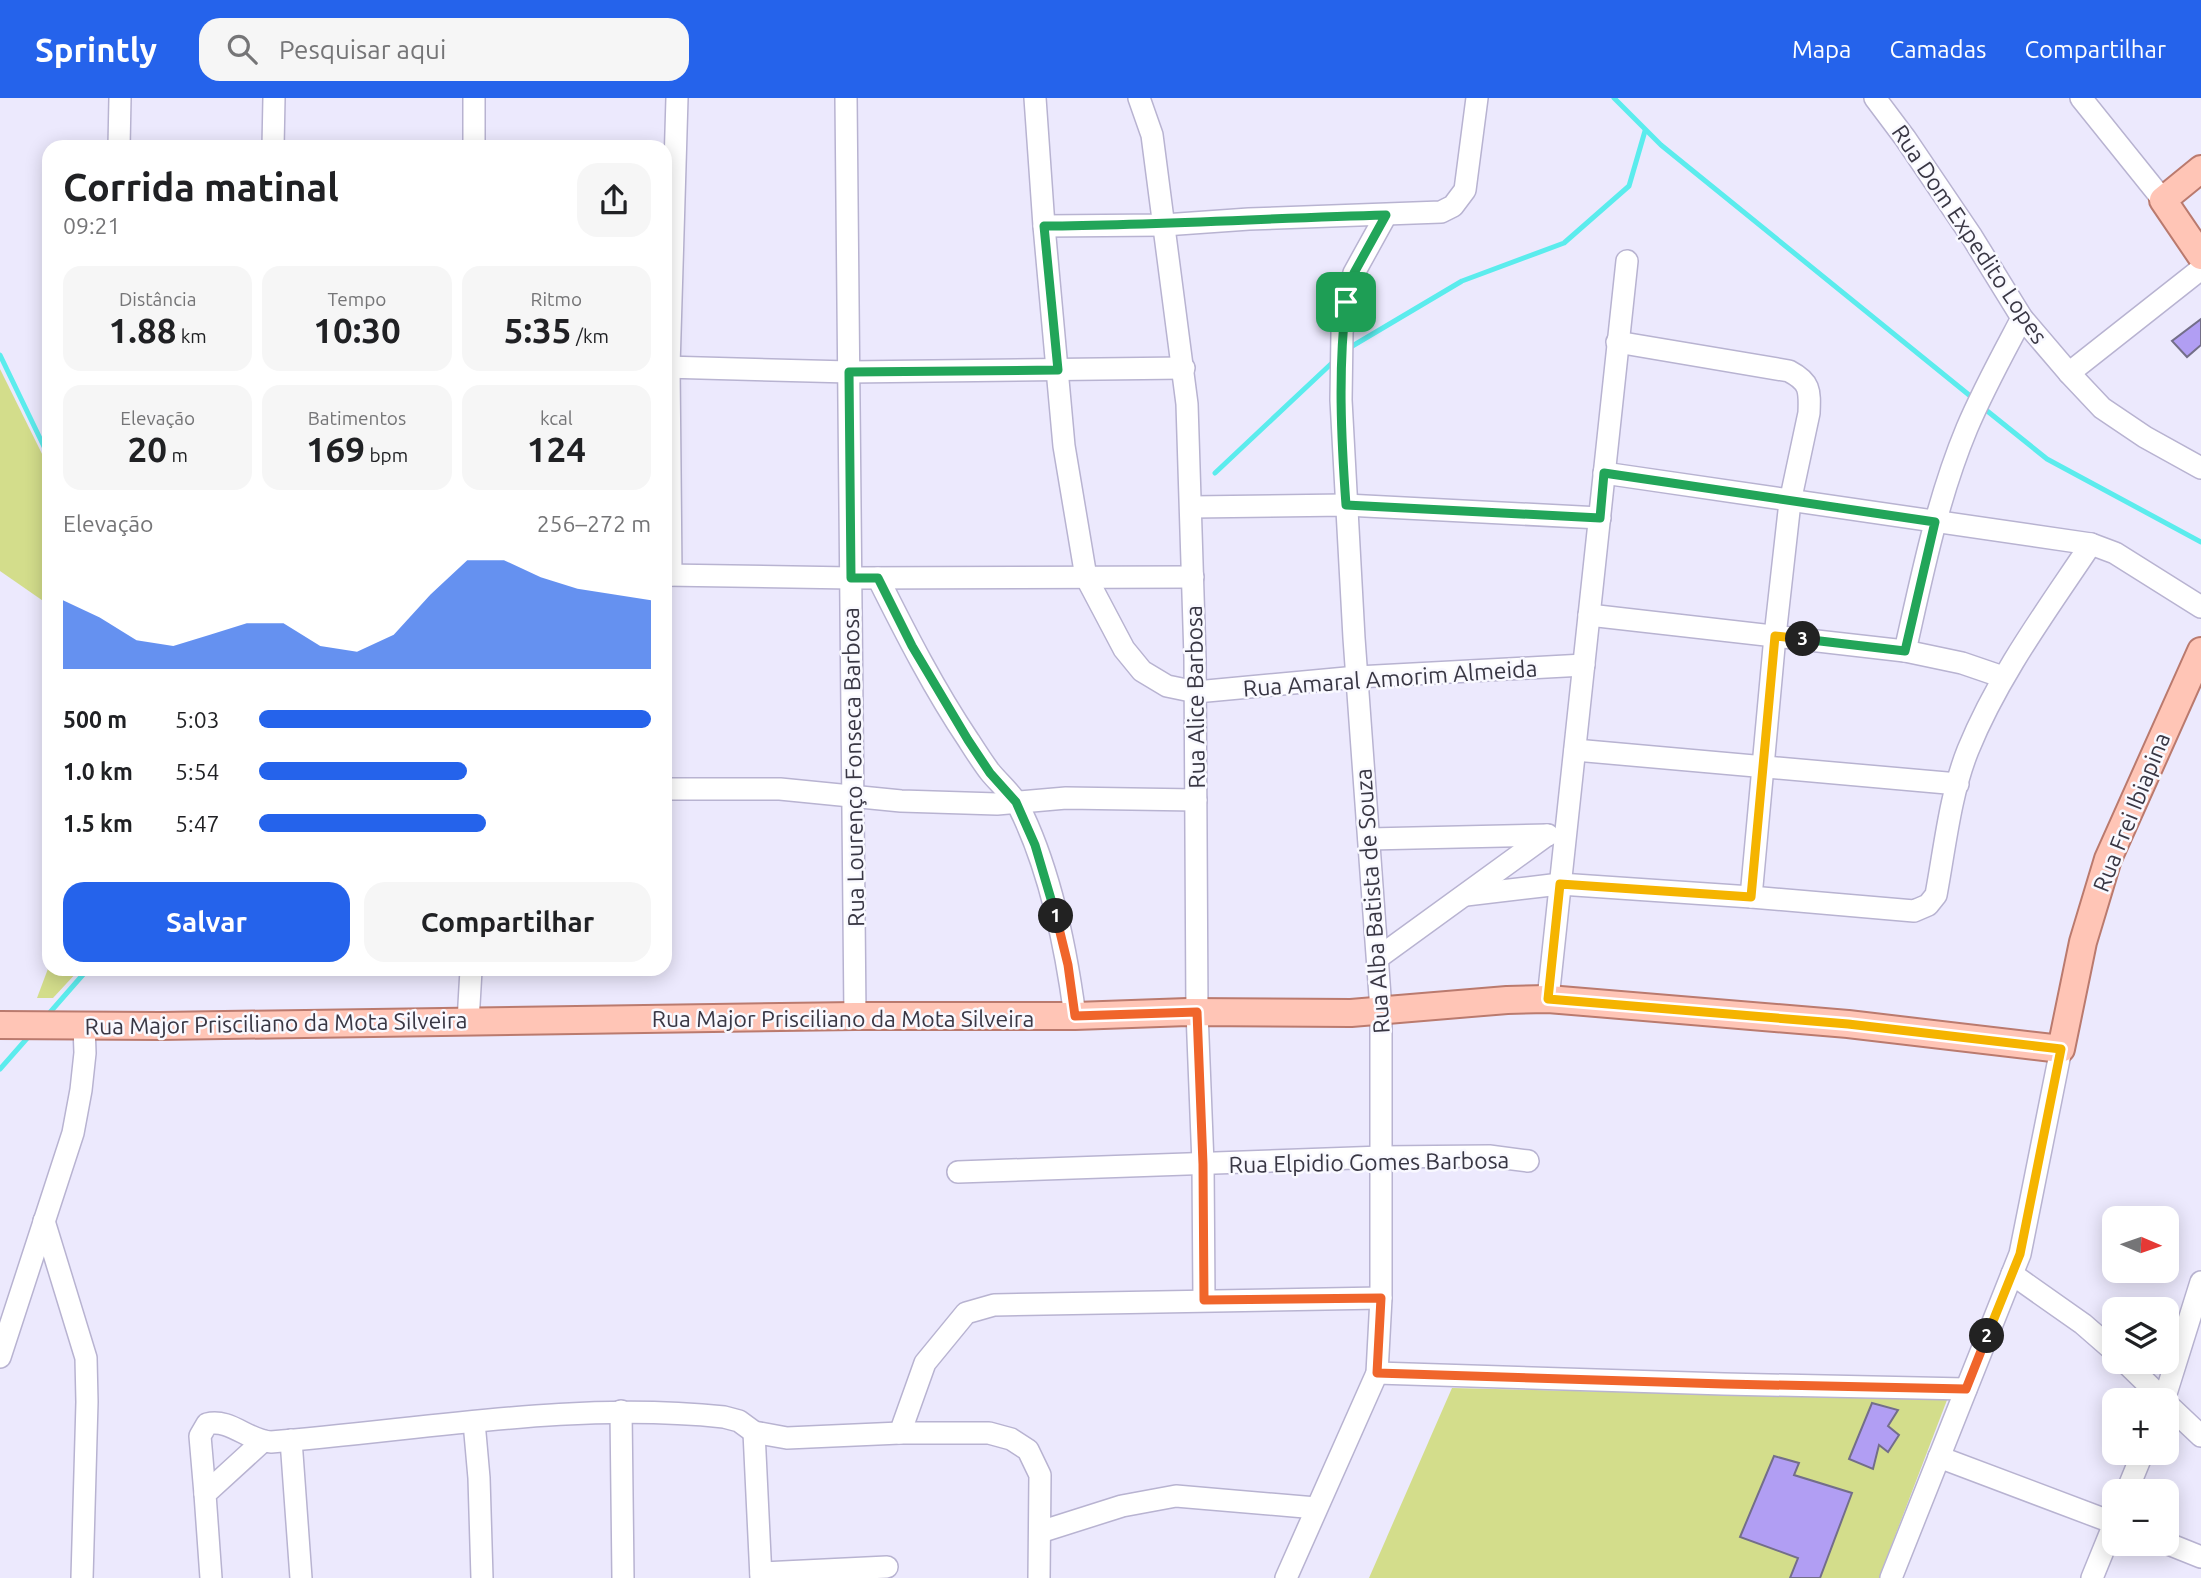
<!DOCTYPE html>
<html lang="pt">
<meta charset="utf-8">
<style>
:root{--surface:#fff;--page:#f6f6f6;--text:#202124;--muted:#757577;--accent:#2563eb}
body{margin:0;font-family:Ubuntu,sans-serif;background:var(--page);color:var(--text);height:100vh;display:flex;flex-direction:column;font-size:26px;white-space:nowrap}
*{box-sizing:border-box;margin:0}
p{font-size:23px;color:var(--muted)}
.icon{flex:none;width:38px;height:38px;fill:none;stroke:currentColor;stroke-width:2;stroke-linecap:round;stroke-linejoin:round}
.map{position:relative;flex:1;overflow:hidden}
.side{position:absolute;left:42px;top:42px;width:630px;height:836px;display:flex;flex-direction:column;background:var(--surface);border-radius:21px;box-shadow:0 4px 18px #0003}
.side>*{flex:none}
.needle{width:46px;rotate:92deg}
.controls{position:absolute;left:2102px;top:1108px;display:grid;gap:14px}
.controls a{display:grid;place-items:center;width:77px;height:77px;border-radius:14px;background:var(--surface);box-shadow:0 4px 18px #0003;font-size:35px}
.pin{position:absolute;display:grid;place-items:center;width:60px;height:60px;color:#fff;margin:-30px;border-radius:14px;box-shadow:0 4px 10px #0006}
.km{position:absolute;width:35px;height:35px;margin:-18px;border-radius:50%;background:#222;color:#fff;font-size:19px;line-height:35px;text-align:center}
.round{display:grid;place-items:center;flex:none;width:74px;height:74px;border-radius:21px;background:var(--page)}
.headline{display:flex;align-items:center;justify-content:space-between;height:119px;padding:0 21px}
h1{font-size:38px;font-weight:700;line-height:52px}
.stats{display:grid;grid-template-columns:repeat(3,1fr);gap:10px;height:119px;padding:7px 21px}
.stats div{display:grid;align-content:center;border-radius:18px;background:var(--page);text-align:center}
.stats b{font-size:35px;font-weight:700}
.stats small{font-size:19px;font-weight:400}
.stats p{font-size:19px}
.chart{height:196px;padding:14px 21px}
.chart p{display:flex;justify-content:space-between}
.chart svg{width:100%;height:126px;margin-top:7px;fill:var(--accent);opacity:.7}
.cta{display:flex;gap:14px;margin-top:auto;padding:14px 21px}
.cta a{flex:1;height:80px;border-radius:21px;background:var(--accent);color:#fff;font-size:28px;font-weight:700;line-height:80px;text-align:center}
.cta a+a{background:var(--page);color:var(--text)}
ul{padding:0 21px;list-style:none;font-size:23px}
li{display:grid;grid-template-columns:112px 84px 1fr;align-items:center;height:52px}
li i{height:18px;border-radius:9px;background:var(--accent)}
header{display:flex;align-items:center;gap:42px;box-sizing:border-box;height:98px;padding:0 35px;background:var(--accent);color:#fff}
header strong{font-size:33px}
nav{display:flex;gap:38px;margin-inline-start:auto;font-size:24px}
.search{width:490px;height:63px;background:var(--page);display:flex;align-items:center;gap:18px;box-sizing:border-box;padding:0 24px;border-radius:21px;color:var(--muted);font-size:26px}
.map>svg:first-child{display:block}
</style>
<header>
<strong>Sprintly</strong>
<div class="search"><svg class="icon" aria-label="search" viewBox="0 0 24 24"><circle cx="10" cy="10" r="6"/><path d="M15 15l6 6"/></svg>Pesquisar aqui</div>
<nav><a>Mapa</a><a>Camadas</a><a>Compartilhar</a></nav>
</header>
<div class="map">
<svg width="2201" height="1480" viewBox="0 0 2201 1480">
<rect width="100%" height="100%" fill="#ece9fd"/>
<!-- green -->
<g fill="#d3dd8b">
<path d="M0 271 49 370V507L0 473Z"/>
<path d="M49 868V872H79L53 900H37Z"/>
<path d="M1452 1290 1947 1302 1879 1480H1369Z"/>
</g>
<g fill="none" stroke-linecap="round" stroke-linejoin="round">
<!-- stream -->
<g stroke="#5beced" stroke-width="5">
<path d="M1614 0 1661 47 1974 301"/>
<path d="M1349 250 1462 183 1564 145 1629 88 1645 33"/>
<path d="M0 257 49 359"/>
<path d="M1981 308 2047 361 2201 444"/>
<path d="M1215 375 1332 265"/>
<path d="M46 919 87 872"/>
<path d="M0 971 30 937"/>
</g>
</g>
<!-- building -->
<g fill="#b19ef3" stroke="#736e89" stroke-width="2">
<path d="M2201 221V247L2187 259 2172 243Z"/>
<path d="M1872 1305 1898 1312 1888 1328 1899 1337 1888 1354 1879 1347 1873 1371 1849 1361Z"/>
<path d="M1774 1358 1799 1365 1794 1377 1852 1395 1820 1480H1790L1798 1460 1740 1439Z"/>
</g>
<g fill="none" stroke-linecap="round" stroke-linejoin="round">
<defs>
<g id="minor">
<path d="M846 0 855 918"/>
<path d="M1035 0 1044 128 1064 348 1086 479 1124 551 1142 573 1167 588 1196 594 1357 579 1584 567"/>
<path d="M1139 0 1152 37 1187 306 1195 560 1197 914 1203 1066 1204 1202"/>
<path d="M1875 0 1905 40 1972 139 2022 220 2069 275 2102 310 2145 339 2201 370"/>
<path d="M2081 0 2163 102"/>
<path d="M119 49 120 0"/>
<path d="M273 49 274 0"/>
<path d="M474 49V0"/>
<path d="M1044 128 1164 127 1249 121 1441 114 1453 108 1465 92 1477 0"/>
<path d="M1617 244 1789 273C1810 284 1810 292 1809 315L1790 404 1775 538 1751 799"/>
<path d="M665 269 849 274 1184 270"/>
<path d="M2069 275 2201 171"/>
<path d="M1604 375 2091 446 2115 455 2201 509"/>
<path d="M1192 409 1346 407 1600 420"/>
<path d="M665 477 851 480 1193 479"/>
<path d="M671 477 669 269 677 0"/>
<path d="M878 480C906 536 934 591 969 643 976 654 983 665 990 674 999 685 1011 695 1018 707 1049 768 1066 850 1075 918"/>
<path d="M1589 517 1905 553 1962 565 2003 579"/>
<path d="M1905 553C1922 478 1937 402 1967 330 1983 292 2003 256 2022 220"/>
<path d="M1575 652 1958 686"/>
<path d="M665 691H780L901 703 997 706 1066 700 1196 702"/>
<path d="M1369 741 1548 737"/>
<path d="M1466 797 1560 786 1751 799 1914 813 1928 807 1936 797C1945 749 1950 697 1968 652 1998 578 2047 512 2091 446"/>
<path d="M1379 859 1547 737"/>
<path d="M1548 901 1627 163"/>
<path d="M468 924 471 872"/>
<path d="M958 1074 1382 1059 1489 1058 1528 1063"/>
<path d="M44 1123 86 1260 87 1304 82 1480"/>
<path d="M2012 1176 2083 1226 2114 1253"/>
<path d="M0 1259 73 1035 81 992 85 955 84 927"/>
<path d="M2125 1264 2164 1302"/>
<path d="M1377 1275 1724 1286 1966 1291"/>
<path d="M2164 1302 2201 1184"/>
<path d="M2166 1305 2201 1338"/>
<path d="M621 1313 623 1480"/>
<path d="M474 1324 479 1380 482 1480"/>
<path d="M754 1334 761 1480"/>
<path d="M900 1335 925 1265 966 1215 994 1207 1381 1200"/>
<path d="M291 1342 301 1480"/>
<path d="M1939 1359 2114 1425"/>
<path d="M2127 1393 2143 1354"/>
<path d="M205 1396 200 1338 207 1326C230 1320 248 1343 271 1344 423 1332 571 1303 724 1319L739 1323 754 1334 787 1340 900 1335H989L1011 1341 1028 1352 1040 1377 1039 1480"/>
<path d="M1040 1434 1122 1408 1176 1398 1316 1410"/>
<path d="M2166 1445 2201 1459"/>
<path d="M761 1475 887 1469"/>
<path d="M211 1480 205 1396 263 1343"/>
<path d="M1286 1480 1377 1275 1381 1200V912L1354 540 1341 302 1342 235 1346 204 1354 175 1386 117"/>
<path d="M1891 1480 2020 1156 2061 951"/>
<path d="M2092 1480 2114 1426"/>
</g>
<g id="major">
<path d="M2201 71 2163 102 2201 158"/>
<path d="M0 927 160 928 855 918H1075L1188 914 1351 915 1507 902 1548 901 1848 926 2061 951 2083 844 2108 761 2201 553"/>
</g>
</defs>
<!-- minor casing -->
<use href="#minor" stroke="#b8b3d1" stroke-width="24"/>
<!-- major casing -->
<use href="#major" stroke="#ba7a6e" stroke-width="30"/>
<!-- minor -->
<use href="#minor" stroke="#fff" stroke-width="21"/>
<!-- major -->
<use href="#major" stroke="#ffc5b6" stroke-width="26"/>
</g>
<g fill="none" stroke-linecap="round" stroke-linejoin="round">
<defs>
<path id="split-1" d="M1056 818 1035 747 1016 704 990 675 968 642 912 548 878 480H851L849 274 1058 272 1044 128C1158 127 1272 120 1386 117L1354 175 1346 204"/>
<path id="split-2" d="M1056 818 1068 867 1075 918 1197 914 1203 1066 1204 1202 1381 1200 1377 1275 1724 1286 1966 1291 1987 1238"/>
<path id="split-3" d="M1803 541 1775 538 1751 799 1560 786 1548 901 1848 926 2061 951 2020 1156 1987 1238"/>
<path id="split-4" d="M1346 204C1338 271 1341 339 1346 407L1600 420 1604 375 1935 424 1905 553 1803 541"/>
</defs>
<!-- split-1 casing -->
<use href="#split-1" stroke="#fff" stroke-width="14"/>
<!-- split-2 casing -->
<use href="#split-2" stroke="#fff" stroke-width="14"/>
<!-- split-3 casing -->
<use href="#split-3" stroke="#fff" stroke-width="14"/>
<!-- split-4 casing -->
<use href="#split-4" stroke="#fff" stroke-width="14"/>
<!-- split-1 -->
<use href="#split-1" stroke="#22a559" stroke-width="9"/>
<!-- split-2 -->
<use href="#split-2" stroke="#f0652b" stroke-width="9"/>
<!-- split-3 -->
<use href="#split-3" stroke="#f5b400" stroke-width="9"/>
<!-- split-4 -->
<use href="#split-4" stroke="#22a559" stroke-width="9"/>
</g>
<g text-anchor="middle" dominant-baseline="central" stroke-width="5" stroke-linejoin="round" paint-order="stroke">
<!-- street labels -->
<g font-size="23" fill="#393744" stroke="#f9f9ff">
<text transform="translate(1970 136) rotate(56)">Rua Dom Expedito Lopes</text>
<text transform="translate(1390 580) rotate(-4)">Rua Amaral Amorim Almeida</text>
<text transform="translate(1195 599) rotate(-91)">Rua Alice Barbosa</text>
<text transform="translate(853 669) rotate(-91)">Rua Lourenço Fonseca Barbosa</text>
<text transform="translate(2131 714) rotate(-68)">Rua Frei Ibiapina</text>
<text transform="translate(1372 803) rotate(-94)">Rua Alba Batista de Souza</text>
<text x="843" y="920">Rua Major Prisciliano da Mota Silveira</text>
<text transform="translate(276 925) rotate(-1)">Rua Major Prisciliano da Mota Silveira</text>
<text transform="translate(1369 1064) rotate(-1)">Rua Elpidio Gomes Barbosa</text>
</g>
</g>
</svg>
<div class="controls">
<a><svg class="needle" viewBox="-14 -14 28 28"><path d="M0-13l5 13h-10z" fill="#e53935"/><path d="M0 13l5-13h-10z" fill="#757577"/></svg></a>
<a><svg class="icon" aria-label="layers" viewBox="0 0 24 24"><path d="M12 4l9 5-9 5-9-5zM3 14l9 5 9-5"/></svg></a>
<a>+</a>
<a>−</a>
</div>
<div class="pin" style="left:1346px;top:204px;background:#1e9e55"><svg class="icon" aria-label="arrive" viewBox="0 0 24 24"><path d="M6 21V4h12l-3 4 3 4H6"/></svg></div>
<b class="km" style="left:1056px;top:818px">1</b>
<b class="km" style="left:1987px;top:1238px">2</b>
<b class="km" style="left:1803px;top:541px">3</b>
<section class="side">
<div class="headline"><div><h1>Corrida matinal</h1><p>09:21</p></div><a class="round"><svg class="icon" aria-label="share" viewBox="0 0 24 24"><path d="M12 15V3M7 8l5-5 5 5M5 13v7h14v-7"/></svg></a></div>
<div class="stats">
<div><p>Distância</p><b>1.88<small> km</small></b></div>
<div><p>Tempo</p><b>10:30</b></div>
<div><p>Ritmo</p><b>5:35<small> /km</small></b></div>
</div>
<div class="stats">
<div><p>Elevação</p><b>20<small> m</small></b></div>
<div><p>Batimentos</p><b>169<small> bpm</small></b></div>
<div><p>kcal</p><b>124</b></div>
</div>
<div class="chart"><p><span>Elevação</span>256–272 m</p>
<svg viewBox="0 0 160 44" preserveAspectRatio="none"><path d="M0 44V20L10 26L20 34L30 36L40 32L50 28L60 28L70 36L80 38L90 32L100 18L110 6L120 6L130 12L140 16L150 18L160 20V44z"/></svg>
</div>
<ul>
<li><b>500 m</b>5:03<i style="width:100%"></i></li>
<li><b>1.0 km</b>5:54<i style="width:53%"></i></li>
<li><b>1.5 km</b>5:47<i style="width:58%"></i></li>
</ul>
<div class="cta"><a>Salvar</a><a>Compartilhar</a></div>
</section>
</div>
